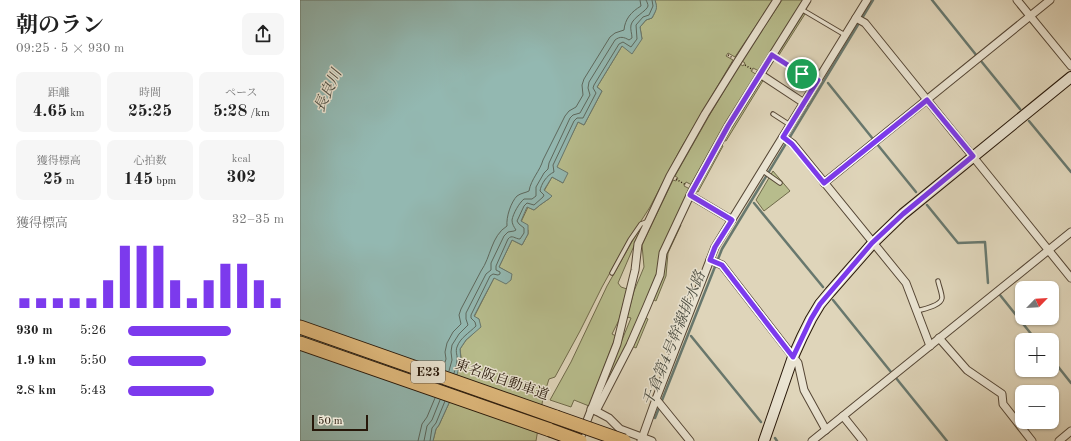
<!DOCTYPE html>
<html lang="ja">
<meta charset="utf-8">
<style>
:root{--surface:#fff;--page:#f6f6f6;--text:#222;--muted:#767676;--accent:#7c3aed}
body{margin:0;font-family:"Old Standard TT","Noto Serif JP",serif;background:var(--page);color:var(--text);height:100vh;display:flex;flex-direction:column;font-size:15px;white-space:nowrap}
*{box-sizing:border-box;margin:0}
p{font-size:13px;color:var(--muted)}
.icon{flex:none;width:22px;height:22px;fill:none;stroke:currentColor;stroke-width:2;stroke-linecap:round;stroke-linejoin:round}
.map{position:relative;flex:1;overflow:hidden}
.sheet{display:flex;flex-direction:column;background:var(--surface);width:300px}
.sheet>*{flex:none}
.needle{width:26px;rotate:65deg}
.buttons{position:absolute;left:715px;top:281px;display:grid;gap:8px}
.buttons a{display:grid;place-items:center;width:44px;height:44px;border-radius:8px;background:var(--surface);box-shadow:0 1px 3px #0004;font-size:20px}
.scale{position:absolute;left:12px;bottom:10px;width:56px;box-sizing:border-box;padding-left:4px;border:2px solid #271709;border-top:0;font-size:11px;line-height:14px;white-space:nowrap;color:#271709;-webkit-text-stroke:3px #eae4d2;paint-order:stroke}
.pin{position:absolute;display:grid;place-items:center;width:34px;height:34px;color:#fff;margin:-17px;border:2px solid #fff;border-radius:50%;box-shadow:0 1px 4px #0007}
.round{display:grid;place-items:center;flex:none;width:42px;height:42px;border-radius:8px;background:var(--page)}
.overview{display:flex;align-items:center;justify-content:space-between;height:68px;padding:0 16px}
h1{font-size:22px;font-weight:700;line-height:30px}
.figures{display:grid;grid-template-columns:repeat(3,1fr);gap:6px;height:68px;padding:4px 16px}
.figures div{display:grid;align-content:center;border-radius:8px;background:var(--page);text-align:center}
.figures b{font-size:17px;font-weight:700}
.figures small{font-size:11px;font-weight:400}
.figures p{font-size:11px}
.chart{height:112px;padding:8px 16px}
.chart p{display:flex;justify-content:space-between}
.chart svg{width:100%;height:72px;margin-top:4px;stroke:var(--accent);stroke-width:6}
ul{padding:0 16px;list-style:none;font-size:13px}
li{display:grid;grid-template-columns:64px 48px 1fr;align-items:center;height:30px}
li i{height:10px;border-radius:5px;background:var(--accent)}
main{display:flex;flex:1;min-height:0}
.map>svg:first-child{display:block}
</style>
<main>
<section class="sheet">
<div class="overview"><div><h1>朝のラン</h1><p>09:25 · 5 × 930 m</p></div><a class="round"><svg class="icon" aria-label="share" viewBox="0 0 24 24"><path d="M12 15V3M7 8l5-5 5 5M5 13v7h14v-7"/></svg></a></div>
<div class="figures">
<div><p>距離</p><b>4.65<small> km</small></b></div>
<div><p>時間</p><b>25:25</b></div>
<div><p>ペース</p><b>5:28<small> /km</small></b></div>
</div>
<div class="figures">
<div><p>獲得標高</p><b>25<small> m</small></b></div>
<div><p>心拍数</p><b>145<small> bpm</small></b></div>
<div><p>kcal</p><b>302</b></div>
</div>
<div class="chart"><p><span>獲得標高</span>32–35 m</p>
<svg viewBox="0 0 160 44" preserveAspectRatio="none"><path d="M5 44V38M15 44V38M25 44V38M35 44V38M45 44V38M55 44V27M65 44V6M75 44V6M85 44V6M95 44V27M105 44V38M115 44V27M125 44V17M135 44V17M145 44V27M155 44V38"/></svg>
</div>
<ul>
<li><b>930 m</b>5:26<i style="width:66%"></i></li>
<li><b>1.9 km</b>5:50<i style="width:50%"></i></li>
<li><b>2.8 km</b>5:43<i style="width:55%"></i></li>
</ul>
</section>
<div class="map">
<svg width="771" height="441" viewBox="0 0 771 441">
<rect width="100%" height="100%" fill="#dfd5ba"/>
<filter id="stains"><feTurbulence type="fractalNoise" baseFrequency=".005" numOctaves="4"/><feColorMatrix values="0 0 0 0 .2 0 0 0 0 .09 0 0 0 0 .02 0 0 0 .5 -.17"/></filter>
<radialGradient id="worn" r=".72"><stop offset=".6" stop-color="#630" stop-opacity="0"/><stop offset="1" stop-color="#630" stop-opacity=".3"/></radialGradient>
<!-- green -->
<g fill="#b7bc8c" stroke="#6f6a4a">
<path d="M355 0H473L435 57 428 53 426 56 433 60 381 148 350 207 323 249 302 287 280 331 255 377 249 379 243 398 236 441H133L136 429 139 425 149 403 161 357 160 349 166 340 174 333 179 319 174 317 194 278 211 274 199 267 212 240 222 245 228 234V230L221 222 228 207 234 210 240 205 250 198 244 191 252 177 263 183 256 167 278 122 284 125 302 91 297 87 322 46 342 39 340 27 346 20 352 18C356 10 357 9 355 0Z"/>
<path d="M482 0H505L459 71 453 68 451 71 457 75 392 185 386 182 384 186 390 189 358 275 329 343 297 401 331 318 327 317 334 291 344 267 342 245 373 180 376 181 378 178 375 176 409 116 440 64 443 66 445 63 442 61Z"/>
<path d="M502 13 505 14 479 55 475 53Z"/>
<path d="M460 79H464L426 141 423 140Z"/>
<path d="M420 144 423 146 398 192 395 190Z"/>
<path d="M473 171 490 191 464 211 456 200Z"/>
<path d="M379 224 381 225 368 253 366 276 356 301 352 299 364 254Z"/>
<path d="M338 231 340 232 318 283 321 287 327 289 319 320 312 334 316 336 289 406 274 400 271 407 250 400 271 362 307 286Z"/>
<path d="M344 317 348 319 336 348 332 346Z"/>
</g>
<!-- water -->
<path fill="#93b8b1" stroke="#68786e" d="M0 0H355C358 9 356 10 352 18L346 20 340 27 342 39 332 54 322 46 297 87 302 91 284 125 278 122 257 167 268 173 263 183 252 177 244 190 252 196 250 198 240 205 234 210 227 207 221 221 228 225V234L222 245 212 240 199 267 212 274 211 280 206 284 194 278 174 316 179 319 181 327 166 340 160 349 161 361 156 378 149 403 139 425 136 429 133 441H0Z"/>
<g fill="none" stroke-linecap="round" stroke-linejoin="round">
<!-- shore -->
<g stroke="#5d685d" stroke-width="1">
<path d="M143 369 146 359 145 352 147 343 153 332 161 324 159 315 161 309 181 271C191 257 191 236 207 226 206 217 211 202 217 196 221 193 225 193 229 191 231 179 240 171 243 160L265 116 269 111 276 107 283 95 282 85 284 79 310 37 315 33 324 30C325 19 331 12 341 6L340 0"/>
<path d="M149 371 152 360 151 352 152 345 159 334 168 325 166 319V313L186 274 191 270V263L204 236 208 232 214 231 216 230C214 227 212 224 212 220 213 214 219 203 224 199H232L236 196V187L244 173 248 169 249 163 270 118 273 115 280 113 290 95 288 88 289 82 315 40C320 36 324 37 329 40L332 38C332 34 330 29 331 25 333 17 347 11 348 6 348 4 347 2 346 0"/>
<path d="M154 373C155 369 157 365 157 360 158 356 155 352 157 347 160 338 169 333 176 326L175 322 171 318V315L190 276 193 274 198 275 200 274V272L196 270V266L208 239C212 234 215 239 220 239L224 233V228L219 224 217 221 224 206 227 203 234 205 243 197 244 195 240 191C241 184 247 175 254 172L253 165 274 121 277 118H283L296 93 293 88 294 85 319 44 323 42 331 47 337 39 336 25 343 17 349 15 353 6 352 0"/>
<path d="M118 441 122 424 127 417 135 398"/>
<path d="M124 441 127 426 132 420 140 400"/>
<path d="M130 441 132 428 136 423 145 401"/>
</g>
<!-- stream -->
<g stroke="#68786e" stroke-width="2.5">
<path d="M632 0 677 56"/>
<path d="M681 61 720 109"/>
<path d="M528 83 573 139"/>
<path d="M729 121 771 172"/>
<path d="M577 144 616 192"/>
<path d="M454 203 523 287"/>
<path d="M627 205 658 243 685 242 688 283"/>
<path d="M700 295 736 340"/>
<path d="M533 300 591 372"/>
<path d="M391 336 461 422"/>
<path d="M752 359 771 383"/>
<path d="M596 378 647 441"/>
<path d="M355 418 422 249 573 0"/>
<path d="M475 438 477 441"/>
</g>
<defs>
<g id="lane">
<path d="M501 9 545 35"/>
<path d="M472 55 502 74 507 73 518 79"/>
<path d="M473 114 490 125"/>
<path d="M463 171 480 183"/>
<path d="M312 273 330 240 341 224 349 221"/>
<path d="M617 311C623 309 641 306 642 298 642 293 639 286 638 281"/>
</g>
<g id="street">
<path d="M717 0 771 66"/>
<path d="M556 18 565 23 771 278"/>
<path d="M460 74 504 103"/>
<path d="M483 137 493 144 606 283 630 346"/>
<path d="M524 183 750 0"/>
<path d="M390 195 432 220"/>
<path d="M410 260 422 265 498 363 504 390 526 430"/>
<path d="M639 338 667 370 702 394 703 404 732 441"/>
<path d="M356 399 390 441"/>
<path d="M291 409 296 411 330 345 347 306 360 275 363 253 393 189 428 126 507 0"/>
<path d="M296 411 309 418 320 429 352 441"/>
<path d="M543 416 563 441"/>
<path d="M279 441 317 344 335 270 338 244 370 176 405 114 438 61 477 0"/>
<path d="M341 441 356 399 415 247 567 0"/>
<path d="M512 441 771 232"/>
<path d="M759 441 771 431"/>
</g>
<path id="secondary" d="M464 441 493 357 502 337 511 319 520 304 530 292 573 243 603 214 771 77"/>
<g id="highway">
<path d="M0 327 256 417"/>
<path d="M0 343 250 430"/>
</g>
</defs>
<!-- lane casing -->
<use href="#lane" stroke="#554635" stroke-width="5.5"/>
<!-- street casing -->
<use href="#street" stroke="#554635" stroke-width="9"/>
<!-- secondary casing -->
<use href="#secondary" stroke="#271709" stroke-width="12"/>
<!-- highway casing -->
<use href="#highway" stroke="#271709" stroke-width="15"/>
<!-- path -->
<g stroke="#271709" stroke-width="1.5" stroke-dasharray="1 2" stroke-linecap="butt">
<path d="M428 55 433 58"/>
<path d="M445 65 453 70"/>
<path d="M376 179 386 185"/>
</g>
<!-- lane -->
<use href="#lane" stroke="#eae4d2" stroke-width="3.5"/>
<!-- street -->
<use href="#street" stroke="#eae4d2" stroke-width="7"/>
<!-- secondary -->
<use href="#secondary" stroke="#eae4d2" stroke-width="10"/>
<!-- highway -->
<use href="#highway" stroke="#e0ba7d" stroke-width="13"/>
<defs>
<g id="highway-bridge">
<path d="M256 417 324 441"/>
<path d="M250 430 280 441"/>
</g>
</defs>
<!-- highway-bridge casing -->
<use href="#highway-bridge" stroke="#271709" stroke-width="15" stroke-linecap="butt"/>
<!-- highway-bridge -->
<use href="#highway-bridge" stroke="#e0ba7d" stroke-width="13"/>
</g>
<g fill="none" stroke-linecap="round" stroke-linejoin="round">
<defs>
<path id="route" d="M472 55 502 74 507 73 518 80 483 137 492 144 524 183 627 100 673 156 603 214 572 243 520 304 511 319 493 357 422 265 410 260 415 247 432 220 390 195 428 126Z"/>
</defs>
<!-- route casing -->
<use href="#route" stroke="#fff" stroke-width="8"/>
<!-- route -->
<use href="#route" stroke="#7c3aed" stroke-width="5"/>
</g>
<g text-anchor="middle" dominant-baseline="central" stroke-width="3" stroke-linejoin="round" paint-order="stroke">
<!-- shield labels -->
<rect fill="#eae4d2" stroke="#625445" stroke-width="1" x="111" y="361" width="34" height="22" rx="3"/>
<g font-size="13" font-weight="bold" fill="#271709">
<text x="128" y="372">E23</text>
</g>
<!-- street labels -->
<g font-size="14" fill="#271709" stroke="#eae4d2">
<text transform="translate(202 380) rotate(19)">東名阪自動車道</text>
</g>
<!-- water labels -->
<g font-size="15" font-style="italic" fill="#4d4f44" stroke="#eae4d2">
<text transform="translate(29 91) rotate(-65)">長良川</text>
<text transform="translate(375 339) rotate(-68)">千倉第4号幹線排水路</text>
</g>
</g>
<rect width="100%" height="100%" filter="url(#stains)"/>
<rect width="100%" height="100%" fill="url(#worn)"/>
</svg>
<div class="buttons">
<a><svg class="needle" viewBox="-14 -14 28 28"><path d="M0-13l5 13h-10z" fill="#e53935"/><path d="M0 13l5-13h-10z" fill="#767676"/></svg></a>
<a>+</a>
<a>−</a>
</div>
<div class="scale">50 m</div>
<div class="pin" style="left:502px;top:74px;background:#1e9e55"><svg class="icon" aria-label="arrive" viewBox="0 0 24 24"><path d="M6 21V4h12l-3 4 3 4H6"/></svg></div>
</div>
</main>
